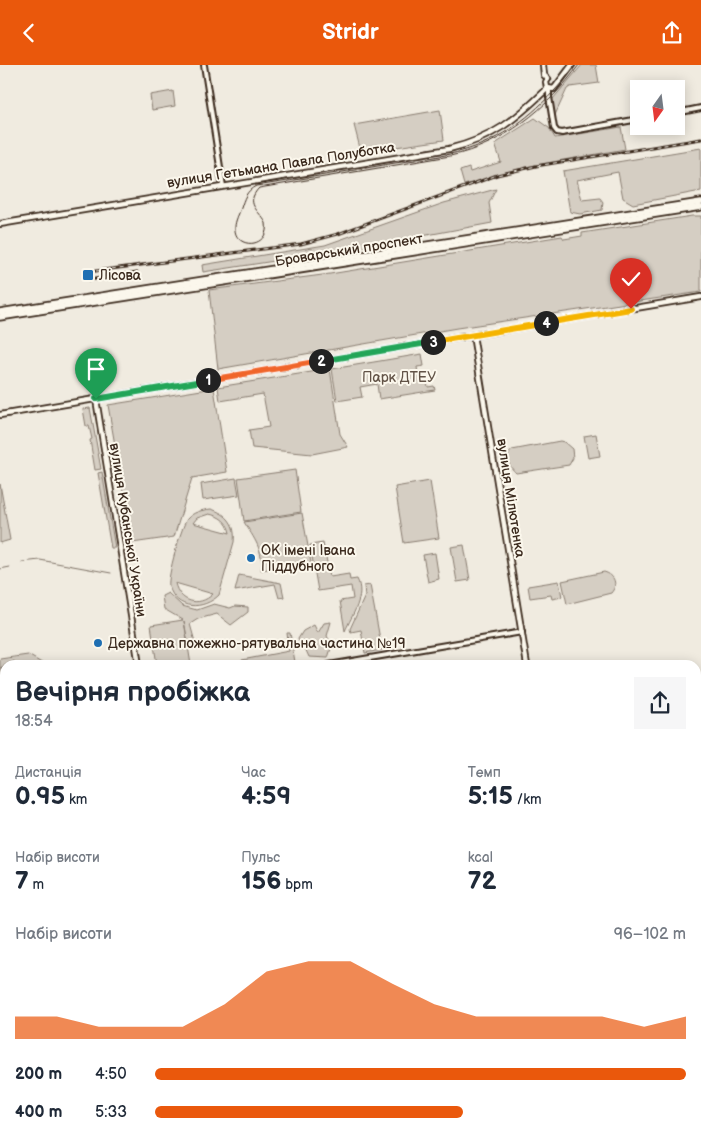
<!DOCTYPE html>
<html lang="uk">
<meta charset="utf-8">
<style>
:root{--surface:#fff;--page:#f6f6f7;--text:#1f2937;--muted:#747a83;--accent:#ea580c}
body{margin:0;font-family:"Balsamiq Sans",sans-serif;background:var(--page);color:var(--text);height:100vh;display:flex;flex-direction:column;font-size:19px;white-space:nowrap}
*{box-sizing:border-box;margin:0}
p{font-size:16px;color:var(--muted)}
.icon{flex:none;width:28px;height:28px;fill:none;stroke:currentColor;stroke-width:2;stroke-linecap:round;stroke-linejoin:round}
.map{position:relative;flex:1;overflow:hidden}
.side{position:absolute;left:0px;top:595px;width:701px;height:480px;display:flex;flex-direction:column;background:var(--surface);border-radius:15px 15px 0 0;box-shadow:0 2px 12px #0003}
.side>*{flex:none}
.needle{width:32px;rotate:194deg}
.buttons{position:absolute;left:630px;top:15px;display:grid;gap:10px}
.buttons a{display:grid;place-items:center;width:55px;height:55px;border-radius:0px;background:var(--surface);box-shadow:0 2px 12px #0003;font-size:25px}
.pin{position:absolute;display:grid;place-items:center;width:42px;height:42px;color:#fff;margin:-51px -21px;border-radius:50% 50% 50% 0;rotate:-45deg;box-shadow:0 0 5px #0007}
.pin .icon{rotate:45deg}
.km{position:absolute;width:25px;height:25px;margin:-12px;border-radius:50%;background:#222;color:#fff;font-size:14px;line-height:25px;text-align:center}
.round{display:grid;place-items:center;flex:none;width:52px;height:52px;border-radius:0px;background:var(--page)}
.summary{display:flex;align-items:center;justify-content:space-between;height:85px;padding:0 15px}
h1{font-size:28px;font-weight:800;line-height:38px}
.stats{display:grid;grid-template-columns:repeat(3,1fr);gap:8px;height:85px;padding:5px 15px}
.stats div{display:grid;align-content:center}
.stats b{font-size:25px;font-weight:800}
.stats small{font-size:14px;font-weight:400}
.stats p{font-size:14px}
.chart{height:140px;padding:10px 15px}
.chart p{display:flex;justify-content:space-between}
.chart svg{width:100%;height:90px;margin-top:5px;fill:var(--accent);opacity:.7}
ul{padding:0 15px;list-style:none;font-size:16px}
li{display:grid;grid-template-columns:80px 60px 1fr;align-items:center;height:38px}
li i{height:12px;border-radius:6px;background:var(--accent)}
header{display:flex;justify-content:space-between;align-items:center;height:65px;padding:0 15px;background:var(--accent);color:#fff;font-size:22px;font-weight:800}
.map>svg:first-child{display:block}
</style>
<header><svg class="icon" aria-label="back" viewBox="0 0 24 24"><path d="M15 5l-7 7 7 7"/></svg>Stridr<svg class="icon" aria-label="share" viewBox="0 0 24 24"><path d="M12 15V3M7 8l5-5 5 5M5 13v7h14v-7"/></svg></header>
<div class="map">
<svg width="701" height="1075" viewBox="0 0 701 1075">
<rect width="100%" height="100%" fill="#f0ebe0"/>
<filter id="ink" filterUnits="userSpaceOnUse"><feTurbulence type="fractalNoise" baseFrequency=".02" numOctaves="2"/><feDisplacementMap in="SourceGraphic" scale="10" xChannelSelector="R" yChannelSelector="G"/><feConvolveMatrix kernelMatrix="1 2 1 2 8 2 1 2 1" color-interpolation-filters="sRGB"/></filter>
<g filter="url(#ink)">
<!-- green -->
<g fill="#d5cec3" stroke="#887c70" fill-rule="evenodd">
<path d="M582 0H596L599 18 570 22 567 24 555 50 552 35Z"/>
<path d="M173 26 175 41 152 45 150 30Z"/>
<path d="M440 45 444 75 361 87 354 60Z"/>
<path d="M535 53 549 63 555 73 621 62 625 84 530 101 464 120 460 106 469 103 470 107 501 97 495 79Z"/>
<path d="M701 83V126L633 139 623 133 618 107 577 115 582 135 600 133 603 137 602 145 580 149 570 147 563 106Z"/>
<path d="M496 124 489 138 492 158 346 185 203 207 202 200 325 180 444 138Z"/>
<path d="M692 151H701V227L457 263 218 304 209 225 330 209 562 171 564 174 582 171V168Z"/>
<path d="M422 289 424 301 417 302 419 317 427 316 428 322 434 321 435 325 379 334 377 319 360 322 362 332 337 336 332 304Z"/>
<path d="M330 304 340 369 348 382 312 389 252 383 249 365 269 362 263 329 220 336 218 322Z"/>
<path d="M214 323 227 407 192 413 174 472 132 478 108 340Z"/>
<path d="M90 343 101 404 95 405 90 375 92 374 89 361H86L83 344Z"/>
<path d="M596 369 600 391 588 393 584 371Z"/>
<path d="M560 376 564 377 572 384 573 393 569 400 516 408C509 401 504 393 512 385Z"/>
<path d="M295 405 301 447 244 456 238 413Z"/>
<path d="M102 407 115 483H111L98 408Z"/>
<path d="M236 413 239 430 203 435 201 419Z"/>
<path d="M430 416 439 473 404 478 395 422Z"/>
<path d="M0 419 10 475 0 478Z"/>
<path d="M211 444C228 449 236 460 234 477L219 530C204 545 176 546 169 521 167 512 181 463 187 454 193 447 202 445 211 444ZM209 449C220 451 228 457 230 468L193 458 197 453ZM175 518 213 529C199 543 179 537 175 518Z"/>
<path d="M302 448 311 498 261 505C264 486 254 473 244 457Z"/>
<path d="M323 478 330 512 349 509 350 515 357 514C366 531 352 550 345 566L340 536 353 534 351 521 318 526 310 480Z"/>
<path d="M464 480 470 515 457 517 451 482Z"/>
<path d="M435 488 439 514 428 517 423 490Z"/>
<path d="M604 507C615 510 618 520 611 528L567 539 562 516Z"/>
<path d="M239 510 281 518 284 532 279 533 275 519 235 526Z"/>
<path d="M559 516 562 532 552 534 551 530 530 533 528 521Z"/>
<path d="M370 520 382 585 365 588 361 565 351 567 350 564 365 531 364 521Z"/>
<path d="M168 528 182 541 197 545 214 539 230 543 235 541 248 542V547L231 560 217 549 198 554 190 559 195 577 193 582 189 583 184 556 191 600H157L151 560 183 555 164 544 162 531Z"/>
<path d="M331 557 327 571 332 580 328 593 309 592 304 581 300 579 298 574 303 566 314 560 318 568 324 558Z"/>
<path d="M287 568H290L295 597 294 600H243L242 595 289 586Z"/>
<path d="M28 590 45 600H18L14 596 0 603V594Z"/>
<path d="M5 603V678L0 676V604Z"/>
<path d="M0 680 5 684V1070H206L207 1075H0Z"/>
</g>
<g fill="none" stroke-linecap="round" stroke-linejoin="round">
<!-- stream -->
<g stroke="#7f7367" stroke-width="1">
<path d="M22 497 40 495 111 508"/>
<path d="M0 504 10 502"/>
</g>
<defs>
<g id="minor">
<path d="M204 0 223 121"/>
<path d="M549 24V32L554 63 557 67 562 68 639 54"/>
<path d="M676 48 701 43"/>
<path d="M329 600 522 567"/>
</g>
<g id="tertiary">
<path d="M543 0 544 10 548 14"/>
<path d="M548 14 546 17 547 23 554 24 572 0"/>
<path d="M0 159 449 84C494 73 516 54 548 23"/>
<path d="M473 270 527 600"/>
<path d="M96 334 139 600"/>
<path d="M0 350 701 232"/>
<path d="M696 783H701"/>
<path d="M696 794 701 793"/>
<path d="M218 1070 219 1075"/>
<path d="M606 1070 607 1075"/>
</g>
<g id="trunk">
<path d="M0 247 701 137"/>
<path d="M0 252 701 142"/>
</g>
</defs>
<!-- minor casing -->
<use href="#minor" stroke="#3b2a1e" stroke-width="8"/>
<!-- tertiary casing -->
<use href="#tertiary" stroke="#3b2a1e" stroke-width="8"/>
<!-- trunk casing -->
<use href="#trunk" stroke="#3b2a1e" stroke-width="9"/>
<!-- minor -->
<use href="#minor" stroke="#fbf7ec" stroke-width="4"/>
<!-- tertiary -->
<use href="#tertiary" stroke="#fbf7ec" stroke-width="4.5"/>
<!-- trunk -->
<use href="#trunk" stroke="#fbf7ec" stroke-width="5.5"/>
<!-- tram -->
<path stroke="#3b2a1e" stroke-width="1" d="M576 0C553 30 525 58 491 75 462 90 427 93 395 98 349 106 302 114 256 121 246 126 244 134 241 143 239 149 235 156 235 162 233 184 270 185 266 158 259 145 244 139 259 123L450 91C503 80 548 43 579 0"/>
<defs>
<g id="rail">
<path d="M88 207 301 179 338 169 497 110 536 101 701 74"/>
<path d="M89 215 137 207"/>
</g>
</defs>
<!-- rail casing -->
<use href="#rail" stroke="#3b2a1e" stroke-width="3"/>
<!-- rail -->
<use href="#rail" stroke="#fbf7ec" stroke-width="1" stroke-dasharray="4" stroke-linecap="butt"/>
</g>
</g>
<g fill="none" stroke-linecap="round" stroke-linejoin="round" filter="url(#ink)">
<defs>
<path id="split-1" d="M96 334 208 315"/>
<path id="split-2" d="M208 315 321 296"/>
<path id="split-3" d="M321 296 433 277"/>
<path id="split-4" d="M433 277 546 258"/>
<path id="split-5" d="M546 258 631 244"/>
</defs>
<!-- split-1 casing -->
<use href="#split-1" stroke="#fff" stroke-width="10"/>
<!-- split-2 casing -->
<use href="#split-2" stroke="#fff" stroke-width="10"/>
<!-- split-3 casing -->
<use href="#split-3" stroke="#fff" stroke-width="10"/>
<!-- split-4 casing -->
<use href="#split-4" stroke="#fff" stroke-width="10"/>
<!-- split-5 casing -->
<use href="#split-5" stroke="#fff" stroke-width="10"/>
<!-- split-1 -->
<use href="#split-1" stroke="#22a559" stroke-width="6"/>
<!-- split-2 -->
<use href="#split-2" stroke="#f0652b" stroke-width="6"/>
<!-- split-3 -->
<use href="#split-3" stroke="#22a559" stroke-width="6"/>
<!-- split-4 -->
<use href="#split-4" stroke="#f5b400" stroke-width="6"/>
<!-- split-5 -->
<use href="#split-5" stroke="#f5b400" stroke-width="6"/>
</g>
<!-- markers -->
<g fill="#1f6fb2" stroke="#fbf7ec" stroke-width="2">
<rect x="82" y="204" width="12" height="12" rx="2.5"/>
<circle cx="251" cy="493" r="5"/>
<circle cx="98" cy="578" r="5"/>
</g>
<g text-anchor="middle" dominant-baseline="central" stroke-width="4" stroke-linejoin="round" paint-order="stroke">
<!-- street labels -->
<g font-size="14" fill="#3b2a1e" stroke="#fbf7ec">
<text transform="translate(281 100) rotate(-9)">вулиця Гетьмана Павла Полуботка</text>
<text transform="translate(349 185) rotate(-9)">Броварський проспект</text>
<text transform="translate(511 433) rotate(81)">вулиця Мілютенка</text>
<text transform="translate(128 465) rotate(81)">вулиця Кубанської України</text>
</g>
<!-- poi labels -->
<g font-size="14" fill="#3b2a1e" stroke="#fbf7ec" text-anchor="start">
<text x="99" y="210">Лісова</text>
<text x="261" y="485">ОК імені Івана<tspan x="261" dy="16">Піддубного</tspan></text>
<text x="108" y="578">Державна пожежно-рятувальна частина №19</text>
</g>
<!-- park labels -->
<g font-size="14" fill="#625347" stroke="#fbf7ec">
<text x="399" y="312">Парк ДТЕУ</text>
</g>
</g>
</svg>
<div class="buttons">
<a><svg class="needle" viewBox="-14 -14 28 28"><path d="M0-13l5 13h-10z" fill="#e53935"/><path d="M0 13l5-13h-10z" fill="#747a83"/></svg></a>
</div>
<div class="pin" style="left:96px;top:334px;background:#1e9e55"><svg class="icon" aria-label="arrive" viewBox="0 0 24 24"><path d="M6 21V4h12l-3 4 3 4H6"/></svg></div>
<div class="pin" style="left:631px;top:244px;background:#d93025"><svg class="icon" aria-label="check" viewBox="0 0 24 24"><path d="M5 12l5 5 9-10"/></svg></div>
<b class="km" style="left:208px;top:315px">1</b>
<b class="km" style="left:321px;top:296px">2</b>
<b class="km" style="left:433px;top:277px">3</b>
<b class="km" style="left:546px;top:258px">4</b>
<section class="side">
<div class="summary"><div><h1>Вечірня пробіжка</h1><p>18:54</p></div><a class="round"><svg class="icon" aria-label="share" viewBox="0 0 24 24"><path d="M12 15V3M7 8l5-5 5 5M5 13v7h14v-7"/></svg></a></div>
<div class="stats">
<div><p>Дистанція</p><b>0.95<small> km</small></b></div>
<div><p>Час</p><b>4:59</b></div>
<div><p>Темп</p><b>5:15<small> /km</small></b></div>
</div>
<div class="stats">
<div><p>Набір висоти</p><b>7<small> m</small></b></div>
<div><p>Пульс</p><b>156<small> bpm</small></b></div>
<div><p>kcal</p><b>72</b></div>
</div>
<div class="chart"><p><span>Набір висоти</span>96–102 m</p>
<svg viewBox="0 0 160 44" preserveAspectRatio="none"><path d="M0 44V33L10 33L20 38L30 38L40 38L50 27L60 11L70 6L80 6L90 17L100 27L110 33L120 33L130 33L140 33L150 38L160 33V44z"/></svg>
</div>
<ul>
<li><b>200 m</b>4:50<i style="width:100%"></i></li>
<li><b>400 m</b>5:33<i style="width:58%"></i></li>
</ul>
</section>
</div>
